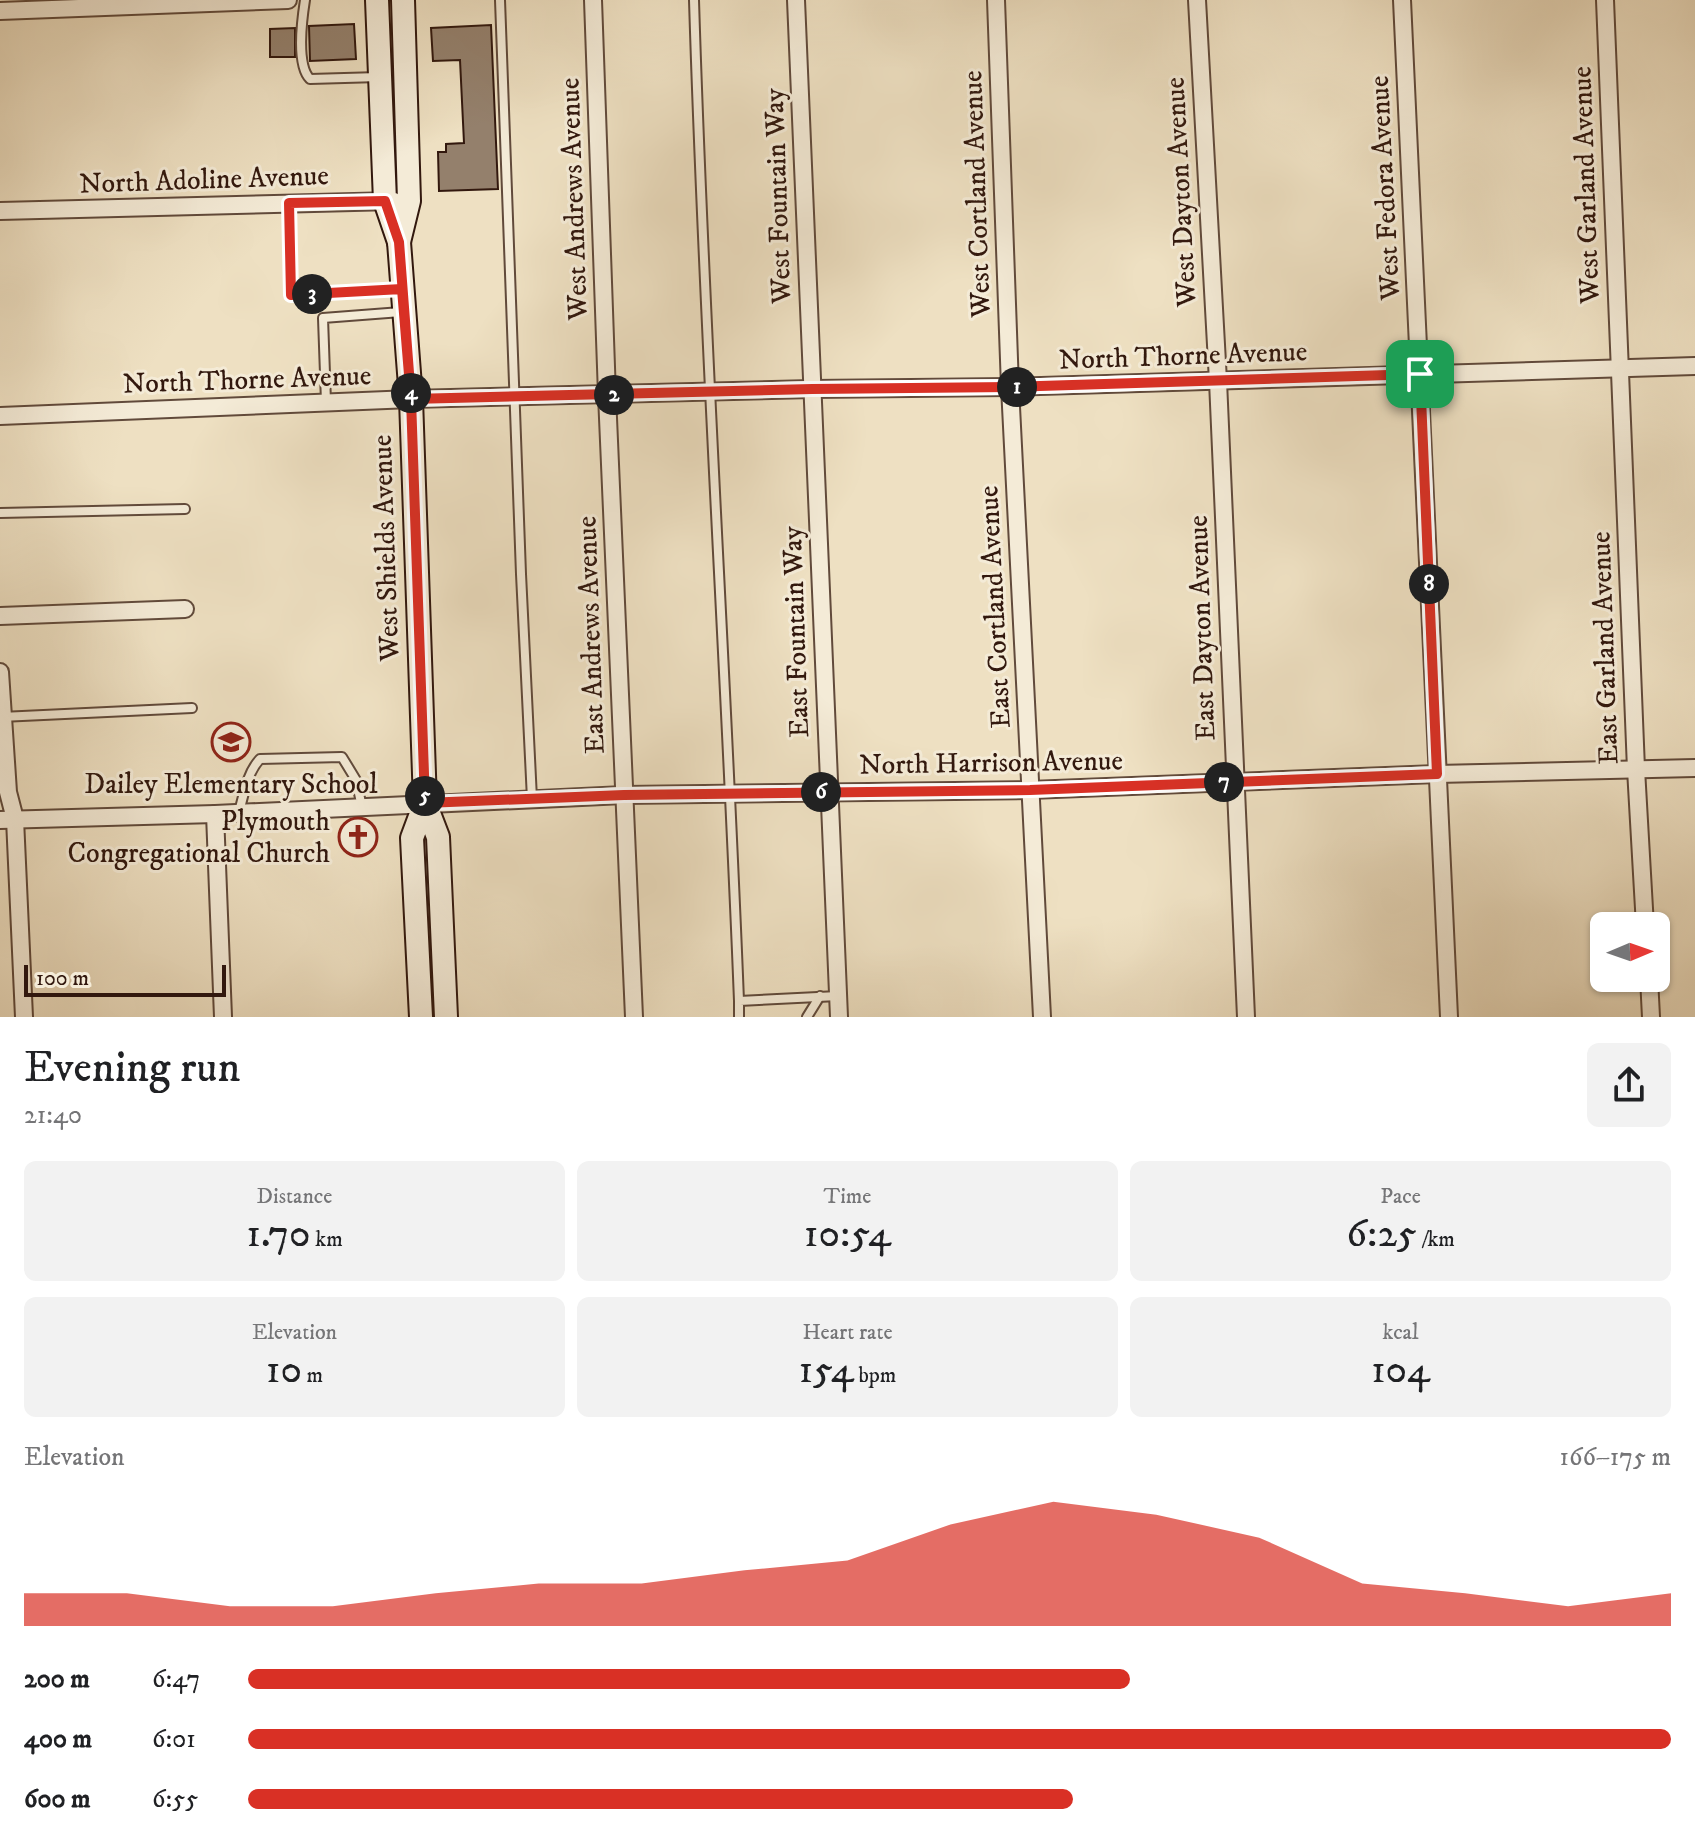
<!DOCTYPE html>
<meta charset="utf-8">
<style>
:root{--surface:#fff;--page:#f2f2f2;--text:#202124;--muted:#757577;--accent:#d93025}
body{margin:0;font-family:"IM FELL DW Pica",serif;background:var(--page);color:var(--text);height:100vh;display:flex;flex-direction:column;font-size:30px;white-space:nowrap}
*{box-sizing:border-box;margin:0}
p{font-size:26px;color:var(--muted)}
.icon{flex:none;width:44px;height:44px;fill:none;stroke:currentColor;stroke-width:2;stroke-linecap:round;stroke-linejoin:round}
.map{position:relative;height:1017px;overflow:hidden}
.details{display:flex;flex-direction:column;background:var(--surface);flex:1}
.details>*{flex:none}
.needle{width:52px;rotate:88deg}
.controls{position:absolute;left:1590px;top:912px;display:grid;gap:16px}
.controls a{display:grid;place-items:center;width:80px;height:80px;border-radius:12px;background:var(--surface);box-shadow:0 2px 6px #0004;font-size:40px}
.scale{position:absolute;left:24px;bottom:20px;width:202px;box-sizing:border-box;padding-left:8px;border:4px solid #32180e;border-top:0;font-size:22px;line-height:28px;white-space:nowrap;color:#32180e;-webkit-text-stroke:6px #f4ebd7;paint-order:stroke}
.pin{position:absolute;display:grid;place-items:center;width:68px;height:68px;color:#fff;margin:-34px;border-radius:16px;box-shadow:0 4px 12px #0006}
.km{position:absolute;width:40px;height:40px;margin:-20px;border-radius:50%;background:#222;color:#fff;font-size:22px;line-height:40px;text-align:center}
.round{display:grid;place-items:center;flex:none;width:84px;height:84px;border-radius:12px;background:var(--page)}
.overview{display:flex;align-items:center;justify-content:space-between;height:136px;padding:0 24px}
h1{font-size:44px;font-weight:600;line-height:60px}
.metrics{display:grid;grid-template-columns:repeat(3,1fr);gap:12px;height:136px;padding:8px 24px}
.metrics div{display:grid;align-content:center;border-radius:12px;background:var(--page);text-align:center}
.metrics b{font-size:40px;font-weight:600}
.metrics small{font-size:22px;font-weight:400}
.metrics p{font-size:22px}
.chart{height:224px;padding:16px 24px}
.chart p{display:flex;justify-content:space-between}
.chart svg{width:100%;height:144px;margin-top:8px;fill:var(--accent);opacity:.7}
ul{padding:0 24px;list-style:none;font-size:26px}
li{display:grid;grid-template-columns:128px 96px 1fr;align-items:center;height:60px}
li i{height:20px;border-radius:10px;background:var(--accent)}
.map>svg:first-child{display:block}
</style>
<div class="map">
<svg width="1695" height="1017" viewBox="0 0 1695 1017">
<rect width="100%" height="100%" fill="#eee0c2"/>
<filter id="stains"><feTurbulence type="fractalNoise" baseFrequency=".0025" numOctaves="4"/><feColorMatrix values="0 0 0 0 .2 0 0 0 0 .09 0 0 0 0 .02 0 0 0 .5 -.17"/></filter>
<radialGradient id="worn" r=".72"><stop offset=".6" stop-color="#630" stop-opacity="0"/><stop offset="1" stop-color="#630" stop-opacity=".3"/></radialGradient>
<!-- building -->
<g fill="#94806c" stroke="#32180e" stroke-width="2">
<path d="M354 24 356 59 310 61 309 26Z"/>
<path d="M491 25 498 189 439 191 438 152H446V144L464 143 460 60 433 61 431 28Z"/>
<path d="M295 28V57H270V29Z"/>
</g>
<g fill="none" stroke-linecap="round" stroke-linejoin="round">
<defs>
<g id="service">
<path d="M305 0C302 19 296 65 310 79L379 77"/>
<path d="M500 0 521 574 532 799"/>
<path d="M694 0C704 334 726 667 739 1001"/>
<path d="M289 204 291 295 402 289"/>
<path d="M326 402 323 318 401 312"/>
<path d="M0 513 185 509"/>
<path d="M1 717 192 708"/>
<path d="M239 812C244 794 247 773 260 759L342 757 356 780 362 807"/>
<path d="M739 1017V1001L838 996"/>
<path d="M807 1017 820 996"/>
</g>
<g id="minor">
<path d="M593 0 607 395 634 1017"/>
<path d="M796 0 839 1017"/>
<path d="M996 0 1010 387 1042 1017"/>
<path d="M1197 0 1218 381 1246 1017"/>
<path d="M1402 0 1449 1017"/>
<path d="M1605 0 1636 769 1645 926"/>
<path d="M0 11 288 0"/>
<path d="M0 211 394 201"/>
<path d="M0 416 411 399 812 389 1010 387 1695 366"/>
<path d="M0 616 185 609"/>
<path d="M0 672 8 792 15 819 24 1017"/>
<path d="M215 814 223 1017"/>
<path d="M0 820 215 814 624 795 1030 790 1437 774 1695 768"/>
<path d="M1649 978 1651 1017"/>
</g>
<g id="secondary">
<path d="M377 0 385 201 399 242 411 399 425 803 438 837 446 1017"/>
<path d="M399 242 409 201 403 0"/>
<path d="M421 1017 412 838 425 803"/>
</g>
</defs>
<!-- service casing -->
<use href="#service" stroke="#614a3b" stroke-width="12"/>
<!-- minor casing -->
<use href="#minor" stroke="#614a3b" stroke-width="20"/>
<!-- secondary casing -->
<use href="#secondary" stroke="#32180e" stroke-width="26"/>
<!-- service -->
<use href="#service" stroke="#f4ebd7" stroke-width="8"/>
<!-- minor -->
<use href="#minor" stroke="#f4ebd7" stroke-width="16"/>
<!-- secondary -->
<use href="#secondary" stroke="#f4ebd7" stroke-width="22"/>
</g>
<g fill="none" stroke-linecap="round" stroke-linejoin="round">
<defs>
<path id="route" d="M1420 374 1010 387 812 389 411 399 402 289 291 295 289 203 385 201 399 242 411 399 425 803 624 795 1030 790 1437 774 1420 374"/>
</defs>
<!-- route casing -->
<use href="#route" stroke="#fff" stroke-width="16"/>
<!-- route -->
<use href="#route" stroke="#d93025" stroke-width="10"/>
</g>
<!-- icons -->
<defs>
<symbol id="school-ring" viewBox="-11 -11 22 22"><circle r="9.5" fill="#f4ebd7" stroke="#8f2418" stroke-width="1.5"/><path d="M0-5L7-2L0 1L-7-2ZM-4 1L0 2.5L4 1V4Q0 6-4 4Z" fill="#8f2418"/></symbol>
<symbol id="church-ring" viewBox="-11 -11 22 22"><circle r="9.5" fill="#f4ebd7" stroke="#8f2418" stroke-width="1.5"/><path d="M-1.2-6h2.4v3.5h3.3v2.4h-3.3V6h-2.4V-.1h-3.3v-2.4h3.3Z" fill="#8f2418"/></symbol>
</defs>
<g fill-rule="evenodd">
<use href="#school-ring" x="209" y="720" width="44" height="44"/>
<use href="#church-ring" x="336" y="815" width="44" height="44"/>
</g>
<g text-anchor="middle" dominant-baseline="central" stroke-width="6" stroke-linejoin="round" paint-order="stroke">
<!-- street labels -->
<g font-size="28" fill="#32180e" stroke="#f4ebd7">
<text transform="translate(204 180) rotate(-2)">North Adoline Avenue</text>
<text transform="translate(1586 185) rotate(-92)">West Garland Avenue</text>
<text transform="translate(1385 188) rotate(-93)">West Fedora Avenue</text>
<text transform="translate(1181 192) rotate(-93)">West Dayton Avenue</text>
<text transform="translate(977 194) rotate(-92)">West Cortland Avenue</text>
<text transform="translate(778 196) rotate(-92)">West Fountain Way</text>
<text transform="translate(574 199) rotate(-92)">West Andrews Avenue</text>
<text transform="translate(1183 356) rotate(-2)">North Thorne Avenue</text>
<text transform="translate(247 380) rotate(-2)">North Thorne Avenue</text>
<text transform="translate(386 548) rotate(-92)">West Shields Avenue</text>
<text transform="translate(995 607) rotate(-93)">East Cortland Avenue</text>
<text transform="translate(1202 628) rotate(-92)">East Dayton Avenue</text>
<text transform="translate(796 632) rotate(-92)">East Fountain Way</text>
<text transform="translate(591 635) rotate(-92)">East Andrews Avenue</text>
<text transform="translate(1605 648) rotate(-92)">East Garland Avenue</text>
<text transform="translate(991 763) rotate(-1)">North Harrison Avenue</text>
</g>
<!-- poi labels -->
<g font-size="28" fill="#32180e" stroke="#f4ebd7">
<text x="231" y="784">Dailey Elementary School</text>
<text x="330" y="821" text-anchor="end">Plymouth<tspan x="330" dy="32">Congregational Church</tspan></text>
</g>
</g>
<rect width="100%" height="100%" filter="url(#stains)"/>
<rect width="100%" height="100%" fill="url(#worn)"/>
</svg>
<div class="controls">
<a><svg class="needle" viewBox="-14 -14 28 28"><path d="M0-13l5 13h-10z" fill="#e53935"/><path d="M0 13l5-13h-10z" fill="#757577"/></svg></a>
</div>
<div class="scale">100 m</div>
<div class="pin" style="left:1420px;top:374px;background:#1e9e55"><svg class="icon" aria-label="arrive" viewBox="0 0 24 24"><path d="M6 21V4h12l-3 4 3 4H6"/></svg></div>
<b class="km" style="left:1017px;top:387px">1</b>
<b class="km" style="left:614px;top:395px">2</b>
<b class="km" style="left:312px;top:294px">3</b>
<b class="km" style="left:411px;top:393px">4</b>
<b class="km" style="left:425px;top:796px">5</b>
<b class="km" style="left:821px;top:792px">6</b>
<b class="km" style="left:1224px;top:782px">7</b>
<b class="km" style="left:1429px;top:584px">8</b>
</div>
<section class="details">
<div class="overview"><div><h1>Evening run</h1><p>21:40</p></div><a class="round"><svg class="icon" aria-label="share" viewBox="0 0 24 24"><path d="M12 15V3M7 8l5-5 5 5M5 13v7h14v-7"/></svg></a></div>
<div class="metrics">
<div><p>Distance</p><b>1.70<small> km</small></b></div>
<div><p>Time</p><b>10:54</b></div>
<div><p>Pace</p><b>6:25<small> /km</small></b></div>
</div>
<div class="metrics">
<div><p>Elevation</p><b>10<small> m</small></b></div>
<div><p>Heart rate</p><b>154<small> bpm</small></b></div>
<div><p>kcal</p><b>104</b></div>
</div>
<div class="chart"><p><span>Elevation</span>166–175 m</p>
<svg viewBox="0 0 160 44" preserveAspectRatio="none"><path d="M0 44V34L10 34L20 38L30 38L40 34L50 31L60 31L70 27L80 24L90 13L100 6L110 10L120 17L130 31L140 34L150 38L160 34V44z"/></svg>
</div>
<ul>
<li><b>200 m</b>6:47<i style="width:62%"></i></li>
<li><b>400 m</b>6:01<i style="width:100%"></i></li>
<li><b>600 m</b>6:55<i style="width:58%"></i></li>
</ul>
</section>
